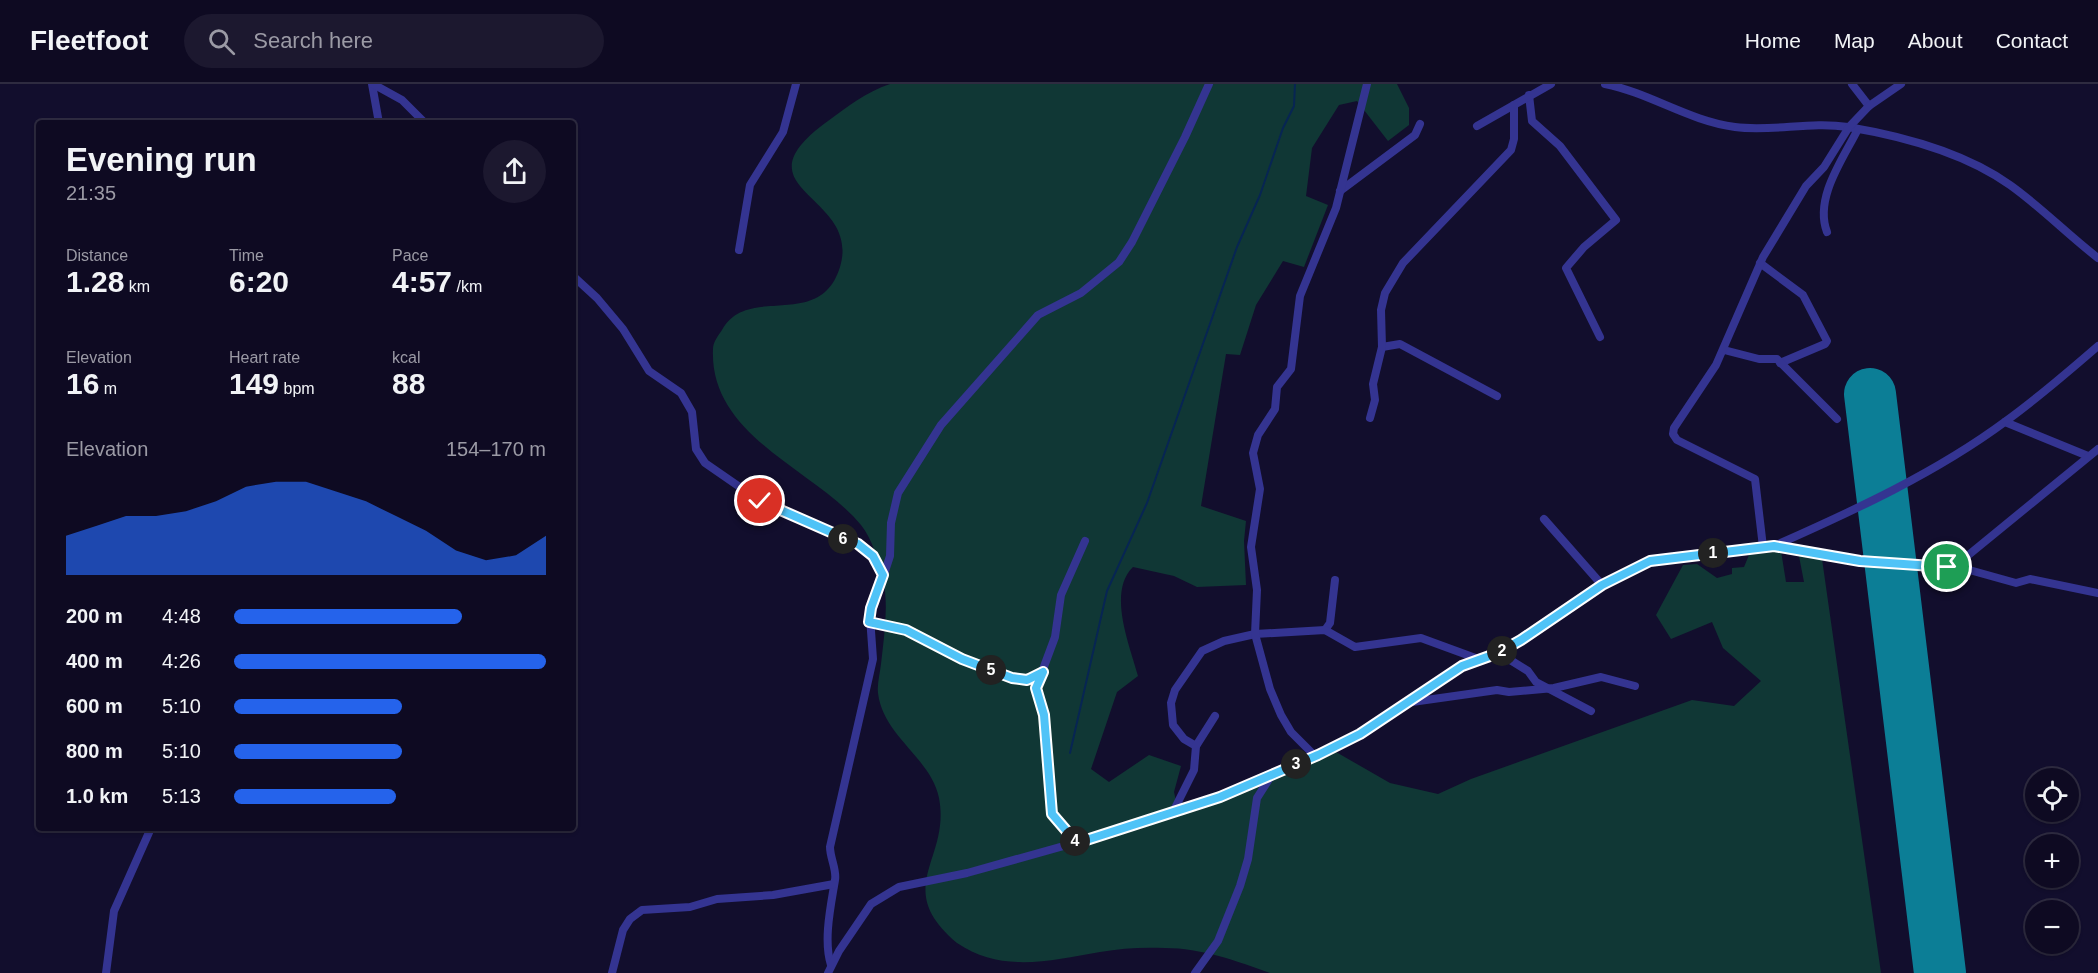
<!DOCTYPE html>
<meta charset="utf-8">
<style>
:root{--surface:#0e0a22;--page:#1c182f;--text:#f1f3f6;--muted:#9b9aa5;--line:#2e2b40;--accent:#2563eb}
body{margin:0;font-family:Helvetica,sans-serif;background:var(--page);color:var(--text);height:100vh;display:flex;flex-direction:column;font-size:22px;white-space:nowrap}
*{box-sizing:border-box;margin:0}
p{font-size:20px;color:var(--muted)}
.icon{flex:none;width:33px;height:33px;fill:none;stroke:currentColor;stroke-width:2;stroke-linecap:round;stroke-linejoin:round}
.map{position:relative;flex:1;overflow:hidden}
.side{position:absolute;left:36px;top:36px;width:540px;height:711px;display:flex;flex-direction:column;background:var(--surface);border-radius:6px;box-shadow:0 2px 4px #0004,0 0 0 2px var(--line)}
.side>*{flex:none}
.fabs{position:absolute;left:2025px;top:684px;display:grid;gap:12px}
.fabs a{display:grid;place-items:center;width:54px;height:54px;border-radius:50%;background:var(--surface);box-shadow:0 2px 4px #0004,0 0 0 2px var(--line);font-size:30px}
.pin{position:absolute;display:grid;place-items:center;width:51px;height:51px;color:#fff;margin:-26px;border:3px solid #fff;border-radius:50%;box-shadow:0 2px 6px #0007}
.km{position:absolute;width:30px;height:30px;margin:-15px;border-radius:50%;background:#222;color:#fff;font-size:16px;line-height:30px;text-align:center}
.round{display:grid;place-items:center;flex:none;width:63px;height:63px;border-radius:32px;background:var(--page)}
.overview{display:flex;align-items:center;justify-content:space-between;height:102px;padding:0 30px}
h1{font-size:33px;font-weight:600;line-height:45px}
.stats{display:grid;grid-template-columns:repeat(3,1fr);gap:9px;height:102px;padding:6px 30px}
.stats div{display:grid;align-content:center}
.stats b{font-size:30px;font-weight:600}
.stats small{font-size:16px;font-weight:400}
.stats p{font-size:16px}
.chart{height:168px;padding:12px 30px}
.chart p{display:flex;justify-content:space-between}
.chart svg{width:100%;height:108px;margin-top:6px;fill:var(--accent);opacity:.7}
ul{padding:0 30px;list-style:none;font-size:20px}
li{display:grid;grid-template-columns:96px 72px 1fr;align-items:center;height:45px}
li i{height:15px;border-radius:8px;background:var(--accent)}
header{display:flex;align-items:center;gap:36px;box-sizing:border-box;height:84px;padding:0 30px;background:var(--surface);border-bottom:2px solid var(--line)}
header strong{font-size:28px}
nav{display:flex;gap:33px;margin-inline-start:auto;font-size:21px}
.search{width:420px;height:54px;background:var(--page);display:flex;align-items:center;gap:15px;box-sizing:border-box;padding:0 21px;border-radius:33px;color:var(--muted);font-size:22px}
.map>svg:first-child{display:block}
</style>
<header>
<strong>Fleetfoot</strong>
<div class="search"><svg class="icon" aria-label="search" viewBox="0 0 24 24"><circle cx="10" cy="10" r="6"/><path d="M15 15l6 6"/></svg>Search here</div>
<nav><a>Home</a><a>Map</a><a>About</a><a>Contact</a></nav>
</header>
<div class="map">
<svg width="2098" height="889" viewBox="0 0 2098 889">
<rect width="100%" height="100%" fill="#120e2d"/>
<!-- green -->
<path fill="#103735" d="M890 0H1397L1409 24V41L1388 57 1357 17 1339 21 1312 64 1306 112 1328 121 1304 183 1283 177 1256 221 1240 271 1226 270 1201 422 1246 437 1244 457 1246 501 1197 503 1174 492 1133 483C1107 508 1130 562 1138 592L1117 608 1091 685 1109 698 1149 671 1181 682 1174 708 1178 726 1336 668 1390 699 1438 710 1471 695 1692 616 1734 622 1761 597 1723 564 1712 538 1671 555 1656 531 1683 481 1697 480 1717 494 1732 490V484L1744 483 1749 471 1781 467 1786 498H1804L1798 467 1821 468 1881 889H1270C1237 877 1201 864 1165 864 1144 863 1121 864 1100 868 1049 877 1001 889 957 859 891 803 951 776 939 714 931 674 883 652 878 609 877 600 880 589 881 580 884 552 889 523 883 494 879 477 872 455 861 441 816 386 709 353 713 265 713 258 718 252 722 246 747 199 820 248 840 183 862 109 731 107 828 37 847 23 866 8 890 0Z"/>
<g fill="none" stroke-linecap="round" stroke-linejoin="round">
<!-- stream -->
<path stroke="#072553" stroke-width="2" d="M1070 669 1107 507 1147 419 1237 163 1260 111 1283 44 1294 22 1295 0"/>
<!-- runway -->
<path stroke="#0c7e96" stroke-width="52" d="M1870 310 1940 889"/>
<!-- minor -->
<g stroke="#343491" stroke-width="8">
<path d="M372 0 379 39"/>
<path d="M373 0 402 16 425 39"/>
<path d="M1605 0C1650 9 1689 37 1735 43 1773 48 1810 37 1848 43 1902 52 1965 69 2010 101 2041 123 2068 151 2098 174"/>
<path d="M1852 0 1869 22"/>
<path d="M1529 11 1532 37 1560 62 1616 136 1584 163 1566 184 1600 253"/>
<path d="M1477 42 1551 0"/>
<path d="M1340 107 1415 51 1420 40"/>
<path d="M1827 148C1814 114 1843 75 1858 45"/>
<path d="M739 166 750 101 783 48 796 0"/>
<path d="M1760 179 1803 211 1827 257 1825 260 1780 279"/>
<path d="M573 192 597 214 623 245 649 287 681 309 692 328 696 365 705 379 760 417 858 460 873 472 883 491"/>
<path d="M1382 263 1400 260 1497 312"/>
<path d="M1724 266 1759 275H1777L1837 335"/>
<path d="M1370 334 1375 316 1373 300 1382 263 1381 226 1385 209 1403 179 1511 66 1514 55V21"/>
<path d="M2005 338 2088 372"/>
<path d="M1544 435 1602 501"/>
<path d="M1774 462C1853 427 1936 389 2006 337 2038 314 2068 288 2098 262"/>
<path d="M1763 463 1755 395 1677 356 1673 350 1674 344 1716 281 1763 173 1806 102 1824 83 1849 43 1869 22 1901 0"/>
<path d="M1955 482 2098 365"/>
<path d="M869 538 906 546 962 575 1013 594 1024 596 1042 588"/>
<path d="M1325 546 1330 539 1335 496"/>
<path d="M1499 569 1528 587 1536 598 1591 627"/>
<path d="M1412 618 1497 606 1509 608 1554 604 1601 593 1635 602"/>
<path d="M1196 662 1184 655 1173 641 1171 619 1175 606 1202 567 1224 557 1255 550 1325 546 1355 563 1421 554 1481 576"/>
<path d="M1315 672 1291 648 1281 631 1270 605 1255 550 1257 506 1251 463 1260 405 1253 369 1258 351 1275 325 1277 303 1291 285 1300 212 1336 124 1367 0"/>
<path d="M1174 726 1194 686 1196 662 1215 632"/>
<path d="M1077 759 1052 730 1044 631 1036 604 1055 553 1061 511 1085 457"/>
<path d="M831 881C823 856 831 821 835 796 837 786 830 774 830 763L873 575 870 533 890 472 891 439 898 409 941 341 1038 231 1081 209 1119 178 1132 158 1185 53 1209 0"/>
<path d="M106 889 114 827 151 744"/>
<path d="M612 889 623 846 630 835 642 826 690 823 717 815 773 811 834 800"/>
<path d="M828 889 839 867 871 820 899 803 967 789 1135 742 1174 726 1220 713 1318 671 1360 650 1462 582 1499 569 1521 556 1602 501 1650 477 1774 462 1860 477 1955 482 2016 499 2030 495 2098 509"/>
<path d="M1195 889 1218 857 1240 802 1248 775 1257 714 1273 689"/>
</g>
</g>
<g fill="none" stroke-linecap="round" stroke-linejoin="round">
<defs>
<path id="route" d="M760 417 858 460 873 472 883 491 871 524 869 538 906 546 962 575 1012 594 1027 596 1043 588 1036 604 1044 631 1052 730 1077 759 1220 713 1318 671 1360 650 1462 582 1498 569 1521 556 1602 501 1650 477 1774 462 1860 477 1947 483"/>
</defs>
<!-- route casing -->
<use href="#route" stroke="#fff" stroke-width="12"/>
<!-- route -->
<use href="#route" stroke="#4fc3f7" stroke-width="8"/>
</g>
</svg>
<div class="fabs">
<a><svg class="icon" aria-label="locate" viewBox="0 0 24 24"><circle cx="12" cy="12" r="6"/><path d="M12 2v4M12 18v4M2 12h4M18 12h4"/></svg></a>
<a>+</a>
<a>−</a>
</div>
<div class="pin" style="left:1947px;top:483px;background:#1e9e55"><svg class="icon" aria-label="arrive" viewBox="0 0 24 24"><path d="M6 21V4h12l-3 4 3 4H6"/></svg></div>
<div class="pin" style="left:760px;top:417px;background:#d93025"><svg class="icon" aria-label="check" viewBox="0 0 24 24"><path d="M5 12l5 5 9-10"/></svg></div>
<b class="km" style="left:1713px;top:469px">1</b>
<b class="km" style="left:1502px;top:567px">2</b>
<b class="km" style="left:1296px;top:680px">3</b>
<b class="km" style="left:1075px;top:757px">4</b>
<b class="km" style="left:991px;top:586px">5</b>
<b class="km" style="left:843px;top:455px">6</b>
<section class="side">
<div class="overview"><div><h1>Evening run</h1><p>21:35</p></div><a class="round"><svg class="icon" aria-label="share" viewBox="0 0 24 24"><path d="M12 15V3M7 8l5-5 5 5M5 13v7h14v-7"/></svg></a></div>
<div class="stats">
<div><p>Distance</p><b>1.28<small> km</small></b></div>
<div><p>Time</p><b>6:20</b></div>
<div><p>Pace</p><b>4:57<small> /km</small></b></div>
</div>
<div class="stats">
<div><p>Elevation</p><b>16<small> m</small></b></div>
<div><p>Heart rate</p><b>149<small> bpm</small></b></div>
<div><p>kcal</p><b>88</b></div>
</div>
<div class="chart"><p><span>Elevation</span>154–170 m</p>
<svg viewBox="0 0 160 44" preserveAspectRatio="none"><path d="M0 44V28L10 24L20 20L30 20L40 18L50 14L60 8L70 6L80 6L90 10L100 14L110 20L120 26L130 34L140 38L150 36L160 28V44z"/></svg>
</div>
<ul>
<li><b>200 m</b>4:48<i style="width:73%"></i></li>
<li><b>400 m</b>4:26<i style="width:100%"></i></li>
<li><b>600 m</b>5:10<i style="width:54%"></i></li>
<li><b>800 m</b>5:10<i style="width:54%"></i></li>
<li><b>1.0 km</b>5:13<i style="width:52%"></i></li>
</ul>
</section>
</div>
